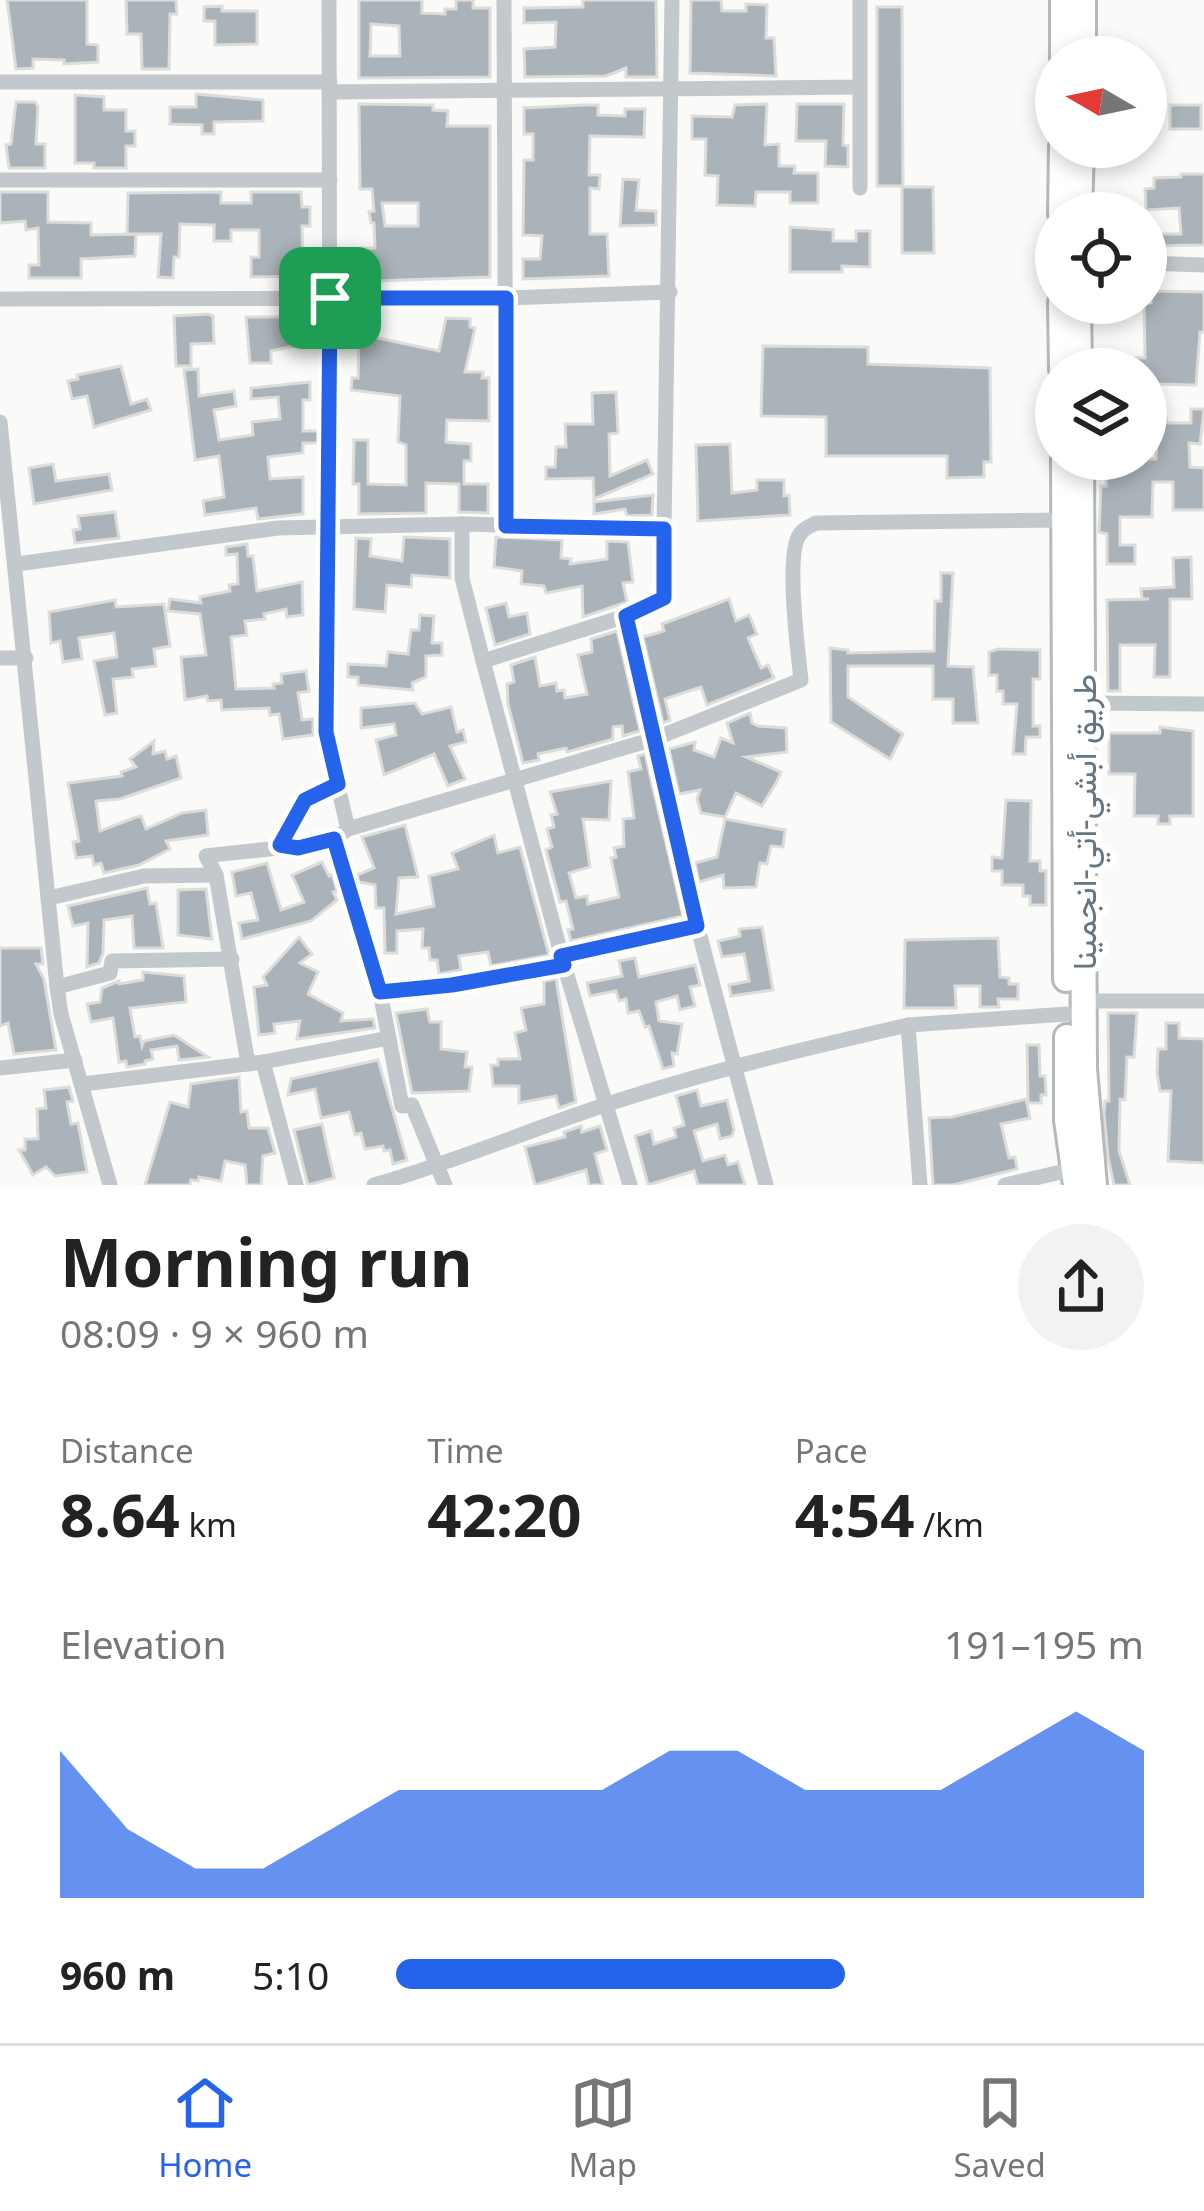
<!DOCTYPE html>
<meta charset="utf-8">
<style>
:root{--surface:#fff;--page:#f2f2f2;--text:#222;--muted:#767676;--line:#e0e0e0;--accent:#2563eb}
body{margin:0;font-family:"Noto Sans",Vazirmatn,sans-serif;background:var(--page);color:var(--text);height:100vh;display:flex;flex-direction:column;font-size:45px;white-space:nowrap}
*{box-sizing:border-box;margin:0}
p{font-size:39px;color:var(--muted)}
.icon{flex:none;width:66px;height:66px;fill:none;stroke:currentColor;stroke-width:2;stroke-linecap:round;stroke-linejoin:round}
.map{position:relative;height:1185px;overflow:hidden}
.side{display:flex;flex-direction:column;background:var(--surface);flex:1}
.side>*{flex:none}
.needle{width:78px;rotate:279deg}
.buttons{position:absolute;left:1035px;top:36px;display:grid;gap:24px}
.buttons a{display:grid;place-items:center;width:132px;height:132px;border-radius:50%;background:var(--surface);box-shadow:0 6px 18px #0003;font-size:60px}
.pin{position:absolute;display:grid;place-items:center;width:102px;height:102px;color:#fff;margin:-51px;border-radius:24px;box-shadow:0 6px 18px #0006}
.round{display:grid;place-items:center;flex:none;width:126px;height:126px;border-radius:63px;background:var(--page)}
.summary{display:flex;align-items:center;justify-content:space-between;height:204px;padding:0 60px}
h1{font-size:66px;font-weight:700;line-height:90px}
.figures{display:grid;grid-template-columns:repeat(3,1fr);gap:18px;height:204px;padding:12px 60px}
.figures div{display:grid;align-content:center}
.figures b{font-size:60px;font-weight:700}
.figures small{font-size:33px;font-weight:400}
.figures p{font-size:33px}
.chart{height:336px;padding:24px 60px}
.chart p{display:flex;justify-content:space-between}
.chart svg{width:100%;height:216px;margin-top:12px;fill:var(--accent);opacity:.7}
ul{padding:0 60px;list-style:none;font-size:39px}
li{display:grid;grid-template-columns:192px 144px 1fr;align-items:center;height:90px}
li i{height:30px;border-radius:15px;background:var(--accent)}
.dock{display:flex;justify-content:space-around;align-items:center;height:168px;border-top:3px solid var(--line);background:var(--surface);font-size:33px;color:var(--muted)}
.dock a{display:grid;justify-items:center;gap:6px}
.dock .selected{color:var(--accent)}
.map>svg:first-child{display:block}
</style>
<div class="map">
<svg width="1204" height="1185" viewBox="0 0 1204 1185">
<rect width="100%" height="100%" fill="#fafaf8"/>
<!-- building -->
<g fill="#aab3b9" stroke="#dcdcda" stroke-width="3" fill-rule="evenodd">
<path d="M7 0H87V44L98 45V62L64 64V60L33 59V68L16 69Z"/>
<path d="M126 0H176L177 14H170L169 69H142L141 34H127Z"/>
<path d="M359 0H422V13L445 14V9H456V0H473V8H490V77L359 78ZM371 24 399 26 400 56H370Z"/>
<path d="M583 0H656L657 77H626V68L606 76 525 77 524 49 555 47 556 22 524 23V8L583 7Z"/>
<path d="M691 0H721L722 11H746V4L767 5 766 38H774L776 76 690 73Z"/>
<path d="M222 6V11H257V44L215 45V21H204V7Z"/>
<path d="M877 7H902L903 186H877Z"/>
<path d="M196 94 263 100V121L214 122V134H202V125L170 124V107H196Z"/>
<path d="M75 95 104 97V110H126V131H135V146H126V168H94V163H75Z"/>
<path d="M16 102H35L38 107 36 144H45V168H9L6 145 11 144Z"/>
<path d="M359 104 433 105V110L448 111 447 126H490V277L375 281 374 271H359V248H375L374 223H371L369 212 374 211 372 189H360ZM382 203H418V226H385Z"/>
<path d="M767 104 765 145 779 144V166H795L794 173H818V203H790V192H756L755 206 717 205 718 176 705 175 706 139H692V116L732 117 735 105Z"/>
<path d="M797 104H844L843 145 848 146V167L825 166 826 141H796Z"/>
<path d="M584 105H598V115L625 116V109H645L644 137 590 136 589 175H600L599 189 590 188V234H607L609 276 523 279V259H540L542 236 523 235 524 160H533V134H524V108Z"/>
<rect x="1170" y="105" width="31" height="24"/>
<path d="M1181 174H1204V245L1146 246V234H1181L1179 208 1146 210 1145 189 1154 188V178L1181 177Z"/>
<path d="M623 179 639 180 636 210 656 211V225L620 226Z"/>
<path d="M902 187H933L934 253H902Z"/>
<path d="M0 192H48V222L91 223V235L136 234 135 256 81 259V278H29V265H39L38 228 26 230 25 221 0 223Z"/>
<path d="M221 192V203H251V192H301L302 207H310V226H302L303 276 251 277V257H259V230H231V241H214V225L180 224 179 257H174L173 278 158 277 161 234H127L128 193Z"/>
<path d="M790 227 833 230V241H856V231H870V267L842 266V272H790Z"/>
<path d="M1151 291 1204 292V332H1200L1196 385 1146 384V369H1108V357L1145 358 1144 303H1151Z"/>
<path d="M208 314 213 316 214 343 191 344V366H176L174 316Z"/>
<path d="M246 317H280L282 330H312V342L271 351V363H250Z"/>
<path d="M446 318 470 319V327L475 328 465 372H483L482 378H489V421L447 420 446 442 471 444V461H464V484H488V513L459 512V484L426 483V513L359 514V484H353L354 440H368V484L406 485V445L398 442 400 396 351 390 352 378H358L359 334 439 351Z"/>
<path d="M763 346 868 347V364L990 368 991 462H984V477L947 478V456H826V417L761 416Z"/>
<path d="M121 366 131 404 147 399 151 410 94 427 87 396 72 399 68 381 78 379 77 375Z"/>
<path d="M198 369 199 396 234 391 236 406 214 410 219 440 253 435 252 422 280 419 278 397 251 399V388L310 382V400H303V431H318V443H303V453L268 457 270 479 303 477V514L258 519 256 508 205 515 203 501 224 497 219 456 195 460 184 370Z"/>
<path d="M616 392 618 433 609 434 610 476 647 460 653 474 594 499 593 478 546 479V467H555L556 447H566L565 424H593L592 393Z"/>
<path d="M1165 409 1167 423H1191V409H1204L1200 444 1189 443 1190 467 1204 468V510H1173V482H1153L1152 517H1120V545H1135V564H1107V534L1099 532 1101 486H1106L1107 459H1156L1158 424 1146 423V412Z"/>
<path d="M730 444 732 493 757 490V480H784V496L789 495 790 515 698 521 696 445Z"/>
<path d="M53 464 56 481 109 474 112 490 34 504 29 468Z"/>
<path d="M653 495 652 515 627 516 625 509 594 514V502Z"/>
<path d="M115 512 119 538 75 543 73 530 80 529 78 516Z"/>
<path d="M404 537 450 539V578L412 575 411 587 387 585 385 612 354 609 356 538 371 539 370 556 402 561Z"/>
<path d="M496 537 562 540 561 558 571 559 570 564 607 559V541L628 542 633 582 623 583 627 602 583 617 582 586 546 593 544 586 521 584 522 571 494 567Z"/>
<path d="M247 544 248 556H253L257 591 302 582 303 615 287 617 286 609 264 614 265 619 245 621 247 635 231 637 236 689 274 688 273 684 282 683 281 674 306 671 309 691 298 693 302 720 313 719V735L283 739 279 714 270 715 269 708 222 710 221 700 208 701 207 696 185 700 181 657 206 655 200 614 168 611 170 599 201 603 200 597 230 591 229 585 238 584 237 554 226 555V547Z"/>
<path d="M1191 557 1192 599H1170V677H1154L1155 645H1120V691H1108L1107 600 1149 599H1142L1141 589 1174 587 1173 558Z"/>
<path d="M941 573H953L948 666 973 667 978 723H953V699H933V666H848V697L903 734 890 759 831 722 830 648 848 650V653L934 651 935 601H941Z"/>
<path d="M729 599 736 621 749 615 757 634 748 638 761 668 768 665 774 678 707 705 701 687 665 699 670 720 663 723 643 637 664 631 662 624Z"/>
<path d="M115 600 116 607 164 604 170 646 154 649 156 666 132 669 133 677 113 679 117 713 105 715 94 661 117 657 114 633 79 638 82 659 63 662 60 641 51 643 49 612Z"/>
<path d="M506 603 509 617 527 613 530 634 495 645 486 608Z"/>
<path d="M420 615 434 616 432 643H442V655L426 656V677L412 683 413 690 358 685V677H348V664L386 666 388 652 408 654 411 630H419Z"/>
<path d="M617 631 640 731 623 736 622 726 613 727V739L567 752 566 748 538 754 539 760 523 763 508 704 507 684 514 682 511 665 535 657 540 686 556 683 557 691 564 690 565 698 587 694 578 655 592 652 591 639Z"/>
<path d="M998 649 1040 650V679H1033V726H1040V737H1026L1025 754H1013L1017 704H1003V691H997V675H989V652Z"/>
<path d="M415 703 422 714 451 707 457 732 463 730 466 742 450 746 465 779 448 786 434 754 384 775 376 740 396 735 394 724 361 728V708Z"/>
<path d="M750 713 752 723 758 726 786 728 787 752 746 757 781 772 776 783 762 806 736 793 725 817 701 813 697 799 700 790 679 794 669 749 695 742 694 750 714 757 721 738 733 743 727 723Z"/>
<path d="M1160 727 1193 731V816H1170V824H1158V816H1134L1135 774H1109V733H1160Z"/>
<path d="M154 741 153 754 165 751 167 759 176 756 181 778 120 799 96 801 100 831 134 818 141 816 146 829 182 813 206 810 208 835 166 841 170 849 139 865 104 873 101 863 94 865 92 856 76 858 73 842 79 841 68 783 122 776 121 772 136 767 130 759Z"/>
<path d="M645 754 683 916 571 941 568 930 573 929 566 901 560 902 546 850 552 847 547 829 554 827 551 815 557 814 550 792 611 781 609 820 583 819 590 867 569 873 576 898 587 896 588 904 619 897 611 858 616 857 614 848 624 846 623 819 634 818 628 772 641 769 638 756Z"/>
<path d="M1006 800 1031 801 1030 861H1040V871H1046V905H1030V896H1023V885H1002V871H992V857L1002 858Z"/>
<path d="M725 819 785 830 783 847 771 846 767 864 760 863 756 887 724 888 723 875 699 882 695 863 717 857Z"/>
<path d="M405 825 418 877 399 878 396 914 434 906 429 876 458 869 452 853 494 835 498 853 520 847 549 955 491 966 488 952 459 956 461 970 439 974 437 960H430L429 948H422L423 929 397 931V953H385L384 908H376L375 885 359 882 357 875 374 868 362 837Z"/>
<path d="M322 862 329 876 332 874 337 891 333 892 337 900 311 921 242 939 239 923 258 920 251 893 236 896 232 872 267 863 281 910 304 902 292 875Z"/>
<path d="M147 888 150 904 156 903 163 948H134L132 916 104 920 103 953 99 963 87 967 88 923 73 926 68 906Z"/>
<path d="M206 889 212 939 178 935V890Z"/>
<path d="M762 927 773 990 731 996 729 985 749 981 744 954 722 957 718 941 740 936 739 929Z"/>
<path d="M299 937 312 954 300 963 318 972 308 994 343 1013 341 1021 373 1019 375 1028 297 1039 300 1021 274 1024 275 1033 259 1035 254 987 267 985 263 977Z"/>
<path d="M998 938 1000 977 1009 978V984H1018V999H998L999 1007H980V986H955L956 1008H904L905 940Z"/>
<path d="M0 948H41L43 964H36L44 979 56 1050 14 1054 8 1023 0 1026Z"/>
<path d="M635 958 639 977 695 965 700 985 690 987 695 1006 680 1010 677 996 656 1002 659 1021 682 1024 677 1054 672 1053 674 1066 663 1069 649 1026 645 1027 639 1011 628 1013 626 999 619 1001 616 991 590 996 587 983 622 976 619 961Z"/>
<path d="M143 972 184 976 186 1002 130 1008 135 1037 140 1036 142 1046 144 1041 174 1035 208 1057 179 1060 177 1046 151 1050 153 1059 145 1061V1064L127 1067 126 1061 119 1062 113 1018 91 1022 87 1004 100 1002 102 988 119 981V984L143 980Z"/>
<path d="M556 979 576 1102 559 1108 556 1096 519 1103V1086H493L491 1065H498V1059H520L515 1033 526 1030 521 1008 544 1004V981Z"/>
<path d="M427 1009 430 1022H441V1049L467 1052 465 1067H472L469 1091 412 1093 396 1013Z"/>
<path d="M1108 1013H1137L1134 1057H1127L1125 1100 1120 1099 1119 1151 1130 1185H1114L1108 1157 1104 1114 1105 1101H1109Z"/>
<path d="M1166 1023H1179V1038L1204 1039V1163L1168 1161 1171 1091H1160L1157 1073 1158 1049H1166Z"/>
<path d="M1027 1045H1039L1040 1076H1045L1046 1095H1041V1103H1028Z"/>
<path d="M378 1060 407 1160 393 1164 390 1150 384 1151 383 1146 365 1149 361 1133 355 1135 349 1112 321 1118 315 1089 288 1095 291 1079Z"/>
<path d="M239 1077 241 1112 247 1111 249 1128H268L275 1153 263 1156 261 1185H247L245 1165 225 1161 221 1181 199 1177 198 1181 191 1180 190 1185H145L170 1102 188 1107 191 1084Z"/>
<path d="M69 1087 73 1101 67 1102 71 1124 78 1123 87 1172 55 1176 46 1167 33 1175 19 1150H25V1139H38L37 1109 46 1108 44 1090Z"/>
<path d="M697 1090 701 1106 727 1100 734 1130 732 1136 720 1139 717 1124 694 1131 703 1161 725 1155 728 1165 738 1162 745 1185H698L694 1171 648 1185 635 1136 651 1131 654 1144 676 1137 674 1128 684 1125 676 1096Z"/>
<path d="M1026 1099 1030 1118 1001 1124 1009 1158 1015 1157 1017 1169 953 1185H933L929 1118 952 1117Z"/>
<path d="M322 1124 334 1178 308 1185 294 1130Z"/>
<path d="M581 1126 582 1132 600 1126 607 1150 595 1154 603 1185H589L586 1170 535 1185 525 1147 565 1137 564 1132Z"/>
</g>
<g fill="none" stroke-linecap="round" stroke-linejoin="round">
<defs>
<g id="trunk">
<path d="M1063 57V0"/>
<path d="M1083 57V0"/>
<path d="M1061 213 1062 147"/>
<path d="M1079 213 1081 147"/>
<path d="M1061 303 1062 369"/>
<path d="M1078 303 1079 369"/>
<path d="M1064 459 1066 979"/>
<path d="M1081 459 1084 1069 1094 1185"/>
<path d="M1067 1037V1120L1076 1185"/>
</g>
</defs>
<!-- trunk casing -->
<use href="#trunk" stroke="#b4b9bd" stroke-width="30"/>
<!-- minor -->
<g stroke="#c3c8cc" stroke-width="15">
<path d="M329 0 330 525 325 732 348 829 334 839 380 992 402 1106 412 1105 445 1185"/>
<path d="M504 0 506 526"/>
<path d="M0 82H330"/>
<path d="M329 92 860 87V0"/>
<path d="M0 180H330"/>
<path d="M860 188V87"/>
<path d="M1146 263 1204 265"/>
<path d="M0 299 506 298 670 292"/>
<path d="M0 422 57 987 61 1014 110 1185"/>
<path d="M462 524V578L483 661 626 616"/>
<path d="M664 529V598L626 616 697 925 766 1185"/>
<path d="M17 564 278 528 462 524 664 529 672 0"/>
<path d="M0 658H26"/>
<path d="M483 661 564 965 630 1185"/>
<path d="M1083 703 1204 704"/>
<path d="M348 829 654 739 801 680C798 652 785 553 800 534 804 528 810 526 816 523L1065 520"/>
<path d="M280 845 305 800 338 784"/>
<path d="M49 898 144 876 216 875"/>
<path d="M561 956 697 925"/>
<path d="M57 987 110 973 112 961 232 959"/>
<path d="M380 992 452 985 564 965"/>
<path d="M1083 1001H1204"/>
<path d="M263 1062 296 1185"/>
<path d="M248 1064 216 875 206 856C249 850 292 849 334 839"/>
<path d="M0 1068 75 1060"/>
<path d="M83 1084 263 1062 389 1038"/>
<path d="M374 1185C455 1162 531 1129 611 1103 709 1071 808 1048 908 1025"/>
<path d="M920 1185 908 1025 1067 1014"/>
<path d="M1005 1185 1074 1169"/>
</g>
<!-- trunk -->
<use href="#trunk" stroke="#fff" stroke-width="24"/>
</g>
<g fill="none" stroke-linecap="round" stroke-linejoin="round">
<defs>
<path id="route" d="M330 298H506V526L664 529V598L626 616 697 926 561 956 564 965 452 985 380 992 334 839 298 848 280 845 305 800 338 784 326 732Z"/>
</defs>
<!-- route casing -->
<use href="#route" stroke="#fff" stroke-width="24"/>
<!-- route -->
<use href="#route" stroke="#2563eb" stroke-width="15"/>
</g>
<g text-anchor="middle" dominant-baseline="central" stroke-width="12" stroke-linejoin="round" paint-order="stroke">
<!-- street labels -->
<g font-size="33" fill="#657683" stroke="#fff">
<text transform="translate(1083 822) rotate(-90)">طريق أبشي-أتي-انجمينا</text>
</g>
</g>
</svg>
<div class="buttons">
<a><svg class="needle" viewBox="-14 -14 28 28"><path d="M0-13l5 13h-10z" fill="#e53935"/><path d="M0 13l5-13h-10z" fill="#767676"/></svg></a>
<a><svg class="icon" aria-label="locate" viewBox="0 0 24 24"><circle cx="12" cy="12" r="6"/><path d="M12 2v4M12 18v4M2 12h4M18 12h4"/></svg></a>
<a><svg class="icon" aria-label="layers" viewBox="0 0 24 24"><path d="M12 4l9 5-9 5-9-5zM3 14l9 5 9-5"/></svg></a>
</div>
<div class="pin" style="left:330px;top:298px;background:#1e9e55"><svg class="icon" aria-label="arrive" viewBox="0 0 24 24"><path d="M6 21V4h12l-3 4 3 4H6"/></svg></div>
</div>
<section class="side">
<div class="summary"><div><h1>Morning run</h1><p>08:09 · 9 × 960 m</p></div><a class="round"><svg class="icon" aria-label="share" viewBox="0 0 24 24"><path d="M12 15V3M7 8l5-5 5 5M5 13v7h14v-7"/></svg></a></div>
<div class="figures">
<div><p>Distance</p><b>8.64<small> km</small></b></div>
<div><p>Time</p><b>42:20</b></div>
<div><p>Pace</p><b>4:54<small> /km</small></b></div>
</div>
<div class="chart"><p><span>Elevation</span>191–195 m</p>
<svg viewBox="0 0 160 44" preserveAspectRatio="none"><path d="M0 44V14L10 30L20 38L30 38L40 30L50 22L60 22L70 22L80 22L90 14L100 14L110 22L120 22L130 22L140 14L150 6L160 14V44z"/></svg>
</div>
<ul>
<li><b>960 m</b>5:10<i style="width:60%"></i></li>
</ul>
</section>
<nav class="dock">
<a class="selected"><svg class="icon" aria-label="home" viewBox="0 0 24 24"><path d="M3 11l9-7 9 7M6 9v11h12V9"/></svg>Home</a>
<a><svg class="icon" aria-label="map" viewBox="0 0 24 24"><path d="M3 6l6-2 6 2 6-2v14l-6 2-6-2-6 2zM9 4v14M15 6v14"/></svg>Map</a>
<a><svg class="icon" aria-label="saved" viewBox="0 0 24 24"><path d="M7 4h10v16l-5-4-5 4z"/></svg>Saved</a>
</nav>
